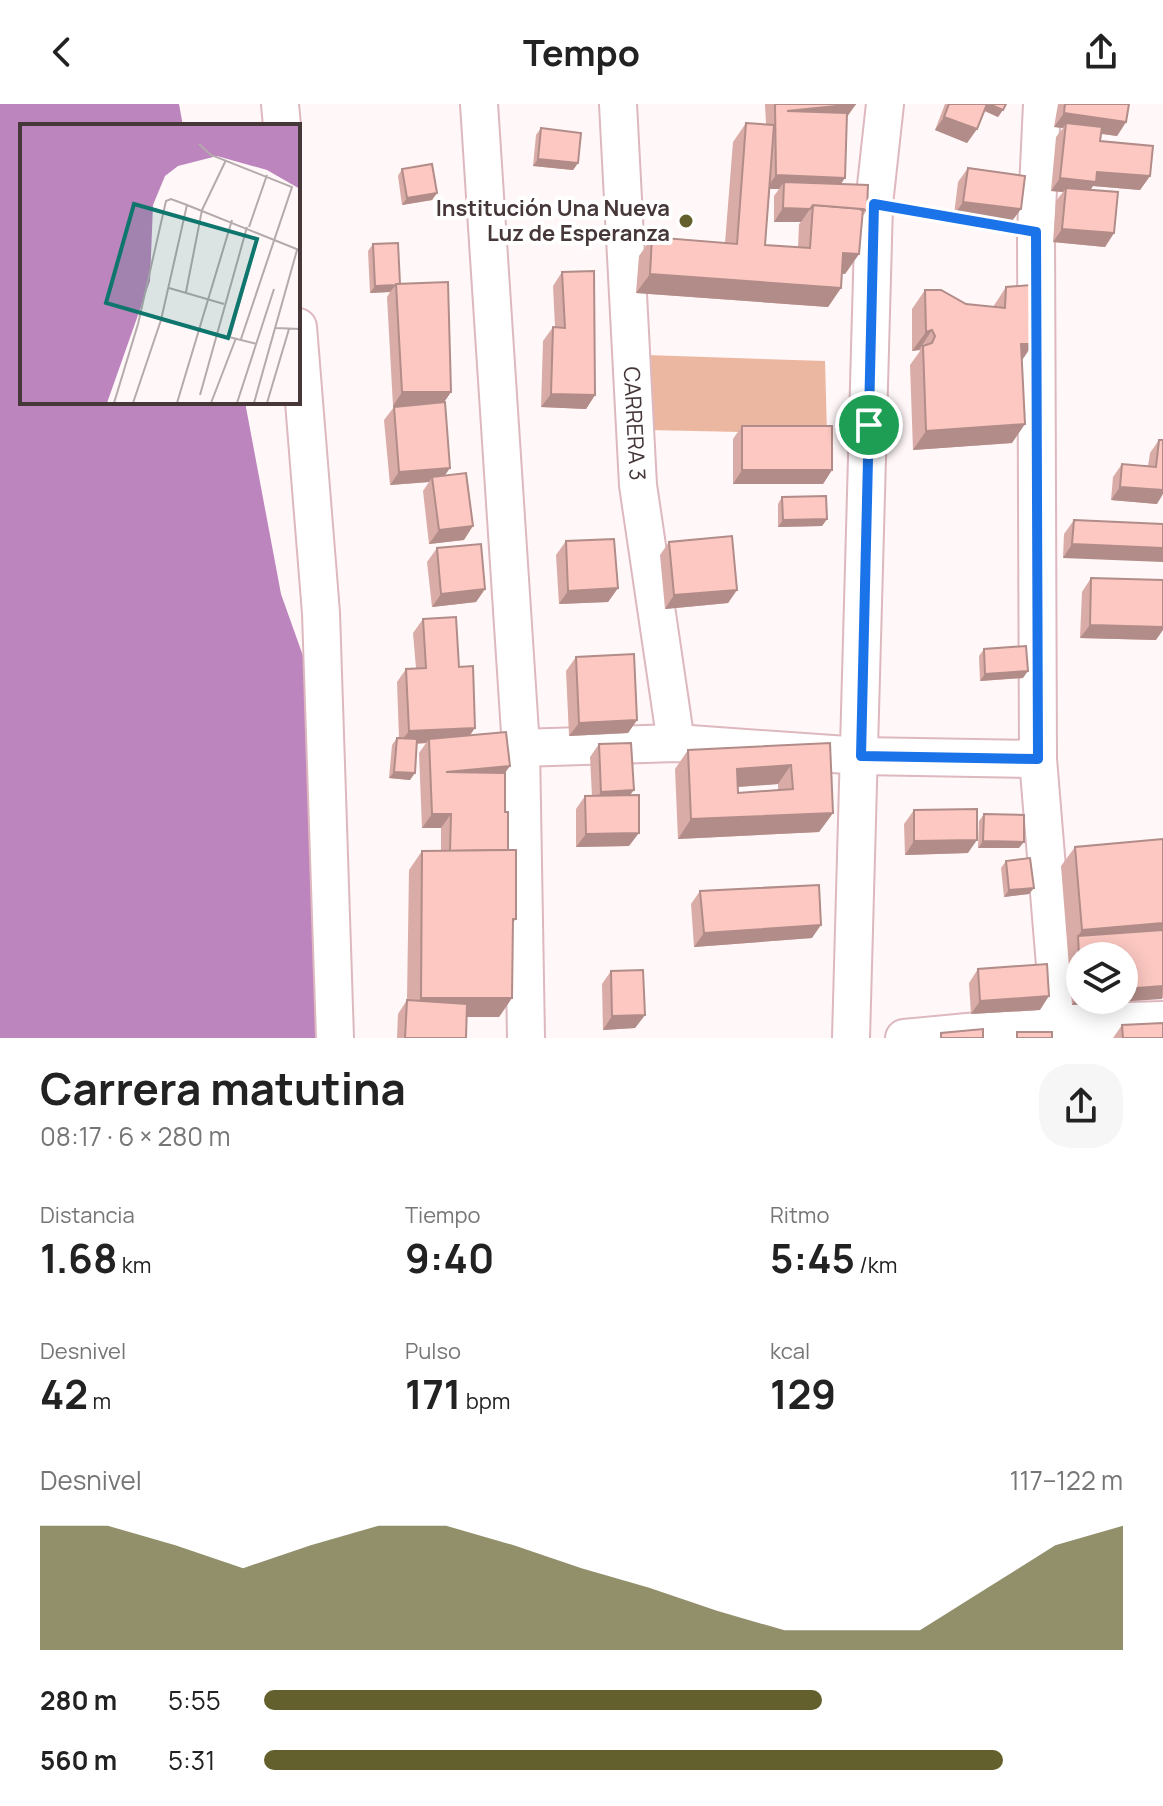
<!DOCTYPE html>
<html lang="es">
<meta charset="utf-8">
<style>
:root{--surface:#fff;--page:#f6f6f6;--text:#222;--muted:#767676;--accent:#64602d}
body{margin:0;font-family:Manrope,sans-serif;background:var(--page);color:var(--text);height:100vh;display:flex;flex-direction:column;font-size:30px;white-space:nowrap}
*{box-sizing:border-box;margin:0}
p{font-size:26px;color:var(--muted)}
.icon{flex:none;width:44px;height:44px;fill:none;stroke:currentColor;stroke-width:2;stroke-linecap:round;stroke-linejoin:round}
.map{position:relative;height:934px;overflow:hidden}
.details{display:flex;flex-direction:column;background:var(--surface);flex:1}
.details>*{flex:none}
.buttons{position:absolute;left:1066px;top:838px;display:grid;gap:16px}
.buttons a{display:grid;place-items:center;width:72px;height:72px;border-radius:50%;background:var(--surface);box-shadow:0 4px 20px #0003;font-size:40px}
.pin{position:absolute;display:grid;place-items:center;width:68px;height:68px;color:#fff;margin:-34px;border:4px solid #fff;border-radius:50%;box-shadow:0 2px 8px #0007}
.round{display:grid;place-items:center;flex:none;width:84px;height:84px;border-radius:32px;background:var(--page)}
.summary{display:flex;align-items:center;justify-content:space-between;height:136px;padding:0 40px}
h1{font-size:44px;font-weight:700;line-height:60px}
.figures{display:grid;grid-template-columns:repeat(3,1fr);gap:12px;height:136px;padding:8px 40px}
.figures div{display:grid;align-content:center}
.figures b{font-size:40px;font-weight:700}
.figures small{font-size:22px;font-weight:400}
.figures p{font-size:22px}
.chart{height:224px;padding:16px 40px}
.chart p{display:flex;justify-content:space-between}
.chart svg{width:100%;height:144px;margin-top:8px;fill:var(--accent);opacity:.7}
ul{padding:0 40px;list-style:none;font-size:26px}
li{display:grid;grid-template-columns:128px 96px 1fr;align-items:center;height:60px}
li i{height:20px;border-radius:10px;background:var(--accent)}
header{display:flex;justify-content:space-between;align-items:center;height:104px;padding:0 40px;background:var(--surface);font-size:36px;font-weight:700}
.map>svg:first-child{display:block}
</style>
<header><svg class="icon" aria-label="back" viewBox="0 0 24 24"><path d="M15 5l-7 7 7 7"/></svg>Tempo<svg class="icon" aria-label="share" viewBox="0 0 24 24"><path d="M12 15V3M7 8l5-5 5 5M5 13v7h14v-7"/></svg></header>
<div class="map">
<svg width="1163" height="934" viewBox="0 0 1163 934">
<rect width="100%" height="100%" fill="#fff7f8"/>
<!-- green -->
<path fill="#ecb7a0" d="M646 251 825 257 827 330 647 326Z"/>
<!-- water -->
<path fill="#bd85bd" d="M0 0H179L183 22H22V298H245L281 490 334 639 327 934H0Z"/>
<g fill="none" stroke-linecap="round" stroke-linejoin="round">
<defs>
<g id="minor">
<path d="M280 0 282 22"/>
<path d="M479 0 521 644 526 934"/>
<path id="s1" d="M618 0 638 381 676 639"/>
<path d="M1042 0 1036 128 1038 655 1061 934"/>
<path d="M298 223 321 509 335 934"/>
<path d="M520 644 676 639 861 652 1038 655"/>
<path d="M851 934 874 100 885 0"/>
<path d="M904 934 1061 919 1163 916"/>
</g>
</defs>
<!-- minor casing -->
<use href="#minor" stroke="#ddb8be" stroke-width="40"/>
<!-- path -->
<path stroke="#9d9192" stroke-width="5" stroke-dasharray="2 6" stroke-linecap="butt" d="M906 106 1003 123"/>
<!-- minor -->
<use href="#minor" stroke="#fff" stroke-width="36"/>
</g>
<!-- wall -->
<g fill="#daaca7" fill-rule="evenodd">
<path d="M765 0H856L847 12 841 80 867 106 862 113 859 150 845 170 842 169 841 184 828 203 636 189 639 152 652 133 725 139 733 38 746 19 766 20ZM770 85H779L774 92V118H801L799 120 798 143 765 141Z"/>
<path d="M945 0H1006L998 13 984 7 977 25 967 39 935 26Z"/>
<path d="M1058 0H1129L1126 18 1117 32 1101 30 1100 37 1150 72 1140 86 1093 82 1090 86 1114 129 1105 143 1053 138 1056 97 1063 88 1051 87 1056 33 1063 24 1054 23Z"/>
<path d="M541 24 578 59 573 66 533 62 536 31Z"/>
<path d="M968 64 1021 105 1011 118 954 111 958 78Z"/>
<path d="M402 65 437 89 432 96 402 101 398 72Z"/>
<path d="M373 140 400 180 451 288 444 298 445 372 464 436 429 440 423 387 429 378 390 381 384 316 394 303 403 302H393L387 193 390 188 370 189 368 147Z"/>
<path d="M562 168 595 291 586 305 541 303 543 237 553 223H555L553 182Z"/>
<path d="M1006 183 1033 240 1022 256 1012 339 913 346 910 261 920 247 919 246 912 247V205L925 186 966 200 993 203Z"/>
<path d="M742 322 832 366 823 380H733V335Z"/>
<path d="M1159 336 1157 400 1111 396 1113 373 1122 360 1148 362 1150 349Z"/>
<path d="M782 393 827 415 822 422 778 423V400Z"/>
<path d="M1074 416 1163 420 1063 454 1064 430Z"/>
<path d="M566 437 618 484 608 498 559 500 556 451Z"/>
<path d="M669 438 737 486 728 499 665 505 660 451Z"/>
<path d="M437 444 485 485 476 498 432 503 427 458Z"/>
<path d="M1091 474 1156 536 1080 534 1082 488Z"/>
<path d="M423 515 459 563 470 631 510 662 505 669V708L516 815 513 819 512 894 499 913H467L466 934H397L398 910 407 896 409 766 422 747H441V724H422L419 649 426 639 417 640 410 676 389 674 392 641 397 634H399L397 578 406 565 416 564 413 529Z"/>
<path d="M984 545 1023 574 980 577 979 552Z"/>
<path d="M576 553 637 616 628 629 569 632 566 567Z"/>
<path d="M830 639 833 709 819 728 678 735 675 665 688 646ZM778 680V686L738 689V683Z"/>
<path d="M599 640 630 691 629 742 576 743V705L585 692H592L590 653Z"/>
<path d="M914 706 968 749 905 751 904 720Z"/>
<path d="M984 710 1019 744H978L979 717Z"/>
<path d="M1163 735V894L1072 901 1061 762 1075 743ZM1080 852 1124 896H1080Z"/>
<path d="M1006 757 1029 790 1004 793 1001 764Z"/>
<path d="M700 787 812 834 694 843 691 800Z"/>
<path d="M978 865 1040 906 971 910 969 879Z"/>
<path d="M611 867 645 911 635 924 603 926 602 880Z"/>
<path d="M1122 921 1163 934H1113Z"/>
</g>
<!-- shaded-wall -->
<g fill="#b18c88">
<path d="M856 0 847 13 787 7Z"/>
<path d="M984 0H989L1003 6 998 13 981 5Z"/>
<path d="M1064 9 1126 18 1117 32 1065 24 1066 19 1063 24 1054 23Z"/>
<path d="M944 13 977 25 967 39 935 26Z"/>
<path d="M538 55 578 59 573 66 533 62Z"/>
<path d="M1097 68 1150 72 1140 86 1093 82 1087 91 1066 84 1063 88 1051 87 1060 74Z"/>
<path d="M776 71 845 74 836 87 784 78 779 85H766Z"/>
<path d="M437 89 432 96 402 101 407 94Z"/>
<path d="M963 98 1021 105 1011 118 954 111Z"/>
<path d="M783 104 810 105 801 118H774Z"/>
<path d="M1062 125 1114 129 1105 143 1053 138Z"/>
<path d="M843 149 859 150 845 170 830 168Z"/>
<path d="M650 170 841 184 828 203 636 189Z"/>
<path d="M375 182H395L390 188 370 189Z"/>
<path d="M932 226 919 246 912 247 926 228Z"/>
<path d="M1021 240H1033L1020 259Z"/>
<path d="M402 288H451L442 301 393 302Z"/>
<path d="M551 290 595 291 586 305 541 303Z"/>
<path d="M1025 320 1012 339 913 346 926 327Z"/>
<path d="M450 364 441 377 432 373 429 378 390 381 399 368Z"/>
<path d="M742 366H832L823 380H733Z"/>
<path d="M1120 383 1163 386V390L1157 400 1111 396Z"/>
<path d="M827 415 822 422 778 423 783 416Z"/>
<path d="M473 422 464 436 429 440 439 426Z"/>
<path d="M1072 440 1163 444V458L1063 454Z"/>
<path d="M618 484 608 498 559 500 568 487Z"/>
<path d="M485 485 476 498 432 503 441 490Z"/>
<path d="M737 486 728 499 665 505 674 491Z"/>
<path d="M1090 521 1163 523V526L1156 536 1080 534Z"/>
<path d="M1028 567 1023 574 980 577 985 570Z"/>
<path d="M637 616 628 629 569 632 579 619Z"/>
<path d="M475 624 466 637 429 635 426 639 399 640 409 627Z"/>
<path d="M791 661 778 680 723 684 737 665Z"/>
<path d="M510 662 500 675 446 668Z"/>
<path d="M394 668 415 669 410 676 389 674Z"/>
<path d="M634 686 624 699 592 701 601 688Z"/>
<path d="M833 709 819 728 678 735 691 715Z"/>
<path d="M432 710H451L441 724H422Z"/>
<path d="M639 729 629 742 576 743 586 730Z"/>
<path d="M977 736 968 749 905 751 914 737Z"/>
<path d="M983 737 1024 738 1019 744H978Z"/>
<path d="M1034 784 1029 790 1004 793 1009 786Z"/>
<path d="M1163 819V837L1078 832 1082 826Z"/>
<path d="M821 821 812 834 694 843 704 829Z"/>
<path d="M1163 882 1162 895 1072 901 1080 889V896H1124V885Z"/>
<path d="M1049 892 1040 906 971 910 980 897Z"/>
<path d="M421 894H512L499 913H407Z"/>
<path d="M645 911 635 924 603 926 612 912Z"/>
</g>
<!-- building -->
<g fill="#fdc8c2" stroke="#b18c88" stroke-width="2" fill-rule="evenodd">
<path d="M775 0H856L787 7 847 9 845 74 776 71Z"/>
<path d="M949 0H987L977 25 944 13Z"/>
<path d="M989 0H1006L1003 6Z"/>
<path d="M1065 0H1129L1126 18 1064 9Z"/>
<path d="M746 19 774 21 765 141 810 144 813 101 863 105 859 150 843 149 841 184 650 170 652 133 737 140Z"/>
<path d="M1066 19 1102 23 1100 37 1153 42 1150 72 1097 68 1096 78 1060 74Z"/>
<path d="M541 24 581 29 578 59 538 55Z"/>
<path d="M432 60 437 89 407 94 402 65Z"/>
<path d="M968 64 1025 72 1021 105 963 98Z"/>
<path d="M784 78 868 81 867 106H862L863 105 813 101 810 105 783 104Z"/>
<path d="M1066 84 1118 88 1114 129 1062 125Z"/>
<path d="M398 139 400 180H396V181L375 182 373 140Z"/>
<path d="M594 167 595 291 551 290 553 223 565 224 562 168Z"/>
<path d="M448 178 451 288H402L396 180Z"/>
<path d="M1031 181 1033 240H1021L1025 320 926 327 923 242 932 239 935 232 932 226 926 228 925 186H941L966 200 1005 204 1006 183Z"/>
<path d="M445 298 450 364 399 368 394 303Z"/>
<rect x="742" y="322" width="90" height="44"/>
<path d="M1159 336H1163V386L1120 383 1122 360 1156 363Z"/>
<path d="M466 369 473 422 439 426 432 373Z"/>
<path d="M826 392 827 415 783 416 782 393Z"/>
<path d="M1074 416 1163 420V444L1072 440Z"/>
<path d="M732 432 737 486 674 491 669 438Z"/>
<path d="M614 435 618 484 568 487 566 437Z"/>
<path d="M481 440 485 485 441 490 437 444Z"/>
<path d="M1091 474 1163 476V523L1090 521Z"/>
<path d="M456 513 459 563 473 562 475 624 409 627 406 565 426 564 423 515Z"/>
<path d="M1026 542 1028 567 985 570 984 545Z"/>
<path d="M634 550 637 616 579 619 576 553Z"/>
<path d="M506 628 510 662 446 668 505 669V708H508V746L450 747 451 710H432L429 635Z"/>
<path d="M397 634 417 635 415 669 394 668Z"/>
<path d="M631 639 634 686 601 688 599 640Z"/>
<path d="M830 639 833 709 691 715 688 646ZM791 661 793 685 738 689 737 665Z"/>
<path d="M639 691V729L586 730 585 692Z"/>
<path d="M977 705V736L914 737V706Z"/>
<path d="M984 710 1024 711V738L983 737Z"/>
<path d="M1163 735V819L1082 826 1075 743Z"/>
<path d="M516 746V815H513L512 894H421L422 747Z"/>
<path d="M1030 754 1034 784 1009 786 1006 757Z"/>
<path d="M819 781 821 821 704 829 700 787Z"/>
<path d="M1163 826V882L1124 885V852H1080V873L1078 832Z"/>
<path d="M1047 860 1049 892 980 897 978 865Z"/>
<path d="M643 866 645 911 612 912 611 867Z"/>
<path d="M407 896 467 900 466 934H405Z"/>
<path d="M1163 919V934H1123L1122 921Z"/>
<path d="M983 925V934H941V929Z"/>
<rect x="1017" y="928" width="35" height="6"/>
</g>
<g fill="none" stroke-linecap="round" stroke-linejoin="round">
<defs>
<path id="route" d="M874 100 1036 128 1038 655 861 652Z"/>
</defs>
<!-- route casing -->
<use href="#route" stroke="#fff" stroke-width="16"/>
<!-- route -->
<use href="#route" stroke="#1a73e8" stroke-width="10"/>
</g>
<!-- markers -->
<circle fill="#64602d" stroke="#fff" stroke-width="3" cx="686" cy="117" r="8"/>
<g text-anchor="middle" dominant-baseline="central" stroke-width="8" stroke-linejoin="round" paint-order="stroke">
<!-- poi labels -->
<g font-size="22" font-weight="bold" fill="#463739" stroke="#fff" text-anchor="end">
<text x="670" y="104">Institución Una Nueva<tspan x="670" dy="25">Luz de Esperanza</tspan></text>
</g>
<!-- street labels -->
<g font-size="22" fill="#463739" stroke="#fff">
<text stroke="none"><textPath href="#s1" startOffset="320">CARRERA 3</textPath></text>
</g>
</g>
<!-- overview -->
<g transform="translate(20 20)">
<rect width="280" height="280" fill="#fff7f8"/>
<path d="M0 1H280V65L247 46 197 32 158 42 145 52 133 81 130 157 87 279H0Z" fill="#bd85bd"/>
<path fill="none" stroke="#b5aaac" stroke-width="2" d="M179 20 191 31 272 63 221 215M167 81 279 126M229 103 247 51M149 164 204 180M166 168 182 86 206 36M141 196 237 220M256 204 280 205M210 212 229 145M180 271 227 103M94 279 118 200 146 77 151 75 167 81 141 196 113 279M157 279 212 96M191 279 216 214M217 279 254 165M234 279 277 126M247 279 269 205"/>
<path fill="#0f766e" fill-opacity="0.15" stroke="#0f766e" stroke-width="4" d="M114 80 237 115 208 214 86 179Z"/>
<rect width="280" height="280" fill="none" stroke="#463739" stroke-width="4"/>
</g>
</svg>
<div class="buttons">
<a><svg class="icon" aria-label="layers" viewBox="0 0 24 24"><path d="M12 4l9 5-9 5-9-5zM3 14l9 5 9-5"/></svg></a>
</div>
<div class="pin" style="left:869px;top:321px;background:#1e9e55"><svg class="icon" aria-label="arrive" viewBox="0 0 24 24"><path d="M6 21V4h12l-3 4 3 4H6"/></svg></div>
</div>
<section class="details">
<div class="summary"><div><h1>Carrera matutina</h1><p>08:17 · 6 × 280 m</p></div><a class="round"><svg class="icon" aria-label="share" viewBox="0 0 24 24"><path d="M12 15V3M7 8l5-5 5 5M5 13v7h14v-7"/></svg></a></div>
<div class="figures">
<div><p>Distancia</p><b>1.68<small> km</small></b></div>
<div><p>Tiempo</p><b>9:40</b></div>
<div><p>Ritmo</p><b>5:45<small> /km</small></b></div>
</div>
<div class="figures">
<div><p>Desnivel</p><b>42<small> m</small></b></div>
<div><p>Pulso</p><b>171<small> bpm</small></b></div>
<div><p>kcal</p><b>129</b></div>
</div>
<div class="chart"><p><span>Desnivel</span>117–122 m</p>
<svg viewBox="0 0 160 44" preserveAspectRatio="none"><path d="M0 44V6L10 6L20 12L30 19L40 12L50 6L60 6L70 12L80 19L90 25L100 32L110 38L120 38L130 38L140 25L150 12L160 6V44z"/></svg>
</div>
<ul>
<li><b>280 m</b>5:55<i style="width:65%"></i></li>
<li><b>560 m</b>5:31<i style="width:86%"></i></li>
</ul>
</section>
